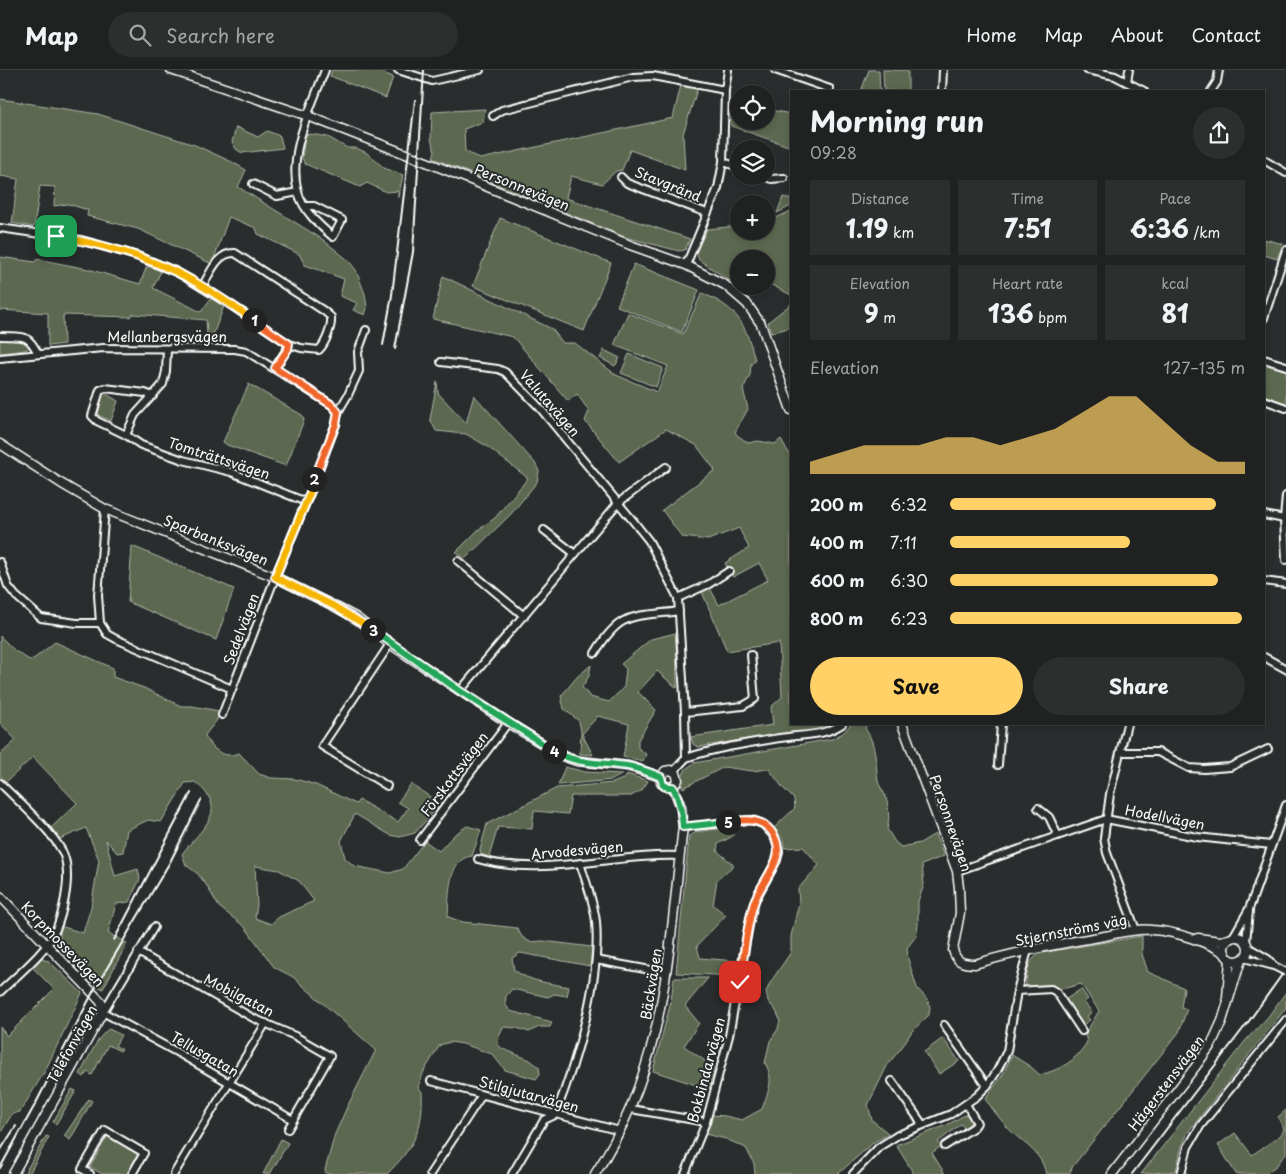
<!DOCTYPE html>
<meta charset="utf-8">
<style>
:root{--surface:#202222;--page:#2d2f2f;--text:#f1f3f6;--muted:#a2a4a5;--line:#3d3f40;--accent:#ffd166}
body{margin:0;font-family:"Playpen Sans",sans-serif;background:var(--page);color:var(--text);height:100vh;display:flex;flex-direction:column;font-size:19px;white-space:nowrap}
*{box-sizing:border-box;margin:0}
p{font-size:16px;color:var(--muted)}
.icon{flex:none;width:28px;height:28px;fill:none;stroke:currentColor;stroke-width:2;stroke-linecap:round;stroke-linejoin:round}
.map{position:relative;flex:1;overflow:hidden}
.sheet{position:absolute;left:790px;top:20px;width:475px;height:635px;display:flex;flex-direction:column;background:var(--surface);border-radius:0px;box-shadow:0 2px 8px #0003,0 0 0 1px var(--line)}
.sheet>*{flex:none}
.tools{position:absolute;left:730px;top:15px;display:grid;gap:10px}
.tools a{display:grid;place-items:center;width:45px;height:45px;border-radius:50%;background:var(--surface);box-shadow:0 2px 8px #0003,0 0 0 1px var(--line);font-size:25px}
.pin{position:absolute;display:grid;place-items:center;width:42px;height:42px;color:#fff;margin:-21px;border-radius:10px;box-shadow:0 2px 8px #0006}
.km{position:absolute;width:25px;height:25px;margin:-12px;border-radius:50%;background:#222;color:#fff;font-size:14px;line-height:25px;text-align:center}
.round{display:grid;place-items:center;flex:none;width:52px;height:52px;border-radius:26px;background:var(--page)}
.summary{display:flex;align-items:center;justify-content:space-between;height:85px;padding:0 20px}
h1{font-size:28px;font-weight:700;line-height:38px}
.stats{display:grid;grid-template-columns:repeat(3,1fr);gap:8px;height:85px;padding:5px 20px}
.stats div{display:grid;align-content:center;border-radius:0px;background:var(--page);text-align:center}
.stats b{font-size:25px;font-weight:700}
.stats small{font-size:14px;font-weight:400}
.stats p{font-size:14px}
.chart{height:140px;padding:10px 20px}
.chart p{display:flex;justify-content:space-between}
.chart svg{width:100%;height:90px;margin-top:5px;fill:var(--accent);opacity:.7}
.button{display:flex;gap:10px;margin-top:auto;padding:10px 20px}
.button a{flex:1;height:58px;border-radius:30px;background:var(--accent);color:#111;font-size:20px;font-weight:700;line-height:58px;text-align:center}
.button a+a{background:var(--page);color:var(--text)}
ul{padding:0 20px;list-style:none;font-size:16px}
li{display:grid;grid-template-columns:80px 60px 1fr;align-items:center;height:38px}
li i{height:12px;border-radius:6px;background:var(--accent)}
header{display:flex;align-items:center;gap:30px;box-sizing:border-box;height:70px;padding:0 25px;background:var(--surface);border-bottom:1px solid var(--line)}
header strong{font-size:24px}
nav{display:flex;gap:28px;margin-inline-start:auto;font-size:18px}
.search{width:350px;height:45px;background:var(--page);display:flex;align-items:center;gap:12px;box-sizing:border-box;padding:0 18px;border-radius:28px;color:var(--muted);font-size:19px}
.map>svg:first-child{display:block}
</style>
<header>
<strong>Map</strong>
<div class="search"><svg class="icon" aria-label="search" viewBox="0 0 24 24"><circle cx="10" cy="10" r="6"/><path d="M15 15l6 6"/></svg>Search here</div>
<nav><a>Home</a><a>Map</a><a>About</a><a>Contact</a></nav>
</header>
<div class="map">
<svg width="1286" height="1104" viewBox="0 0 1286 1104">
<rect width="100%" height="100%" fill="#2a2d2e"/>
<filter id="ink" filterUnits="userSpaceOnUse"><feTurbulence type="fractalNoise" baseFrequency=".02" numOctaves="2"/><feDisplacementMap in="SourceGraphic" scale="10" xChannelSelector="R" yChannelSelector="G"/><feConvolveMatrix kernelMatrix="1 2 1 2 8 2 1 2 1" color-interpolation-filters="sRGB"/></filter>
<g filter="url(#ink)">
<!-- green -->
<g fill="#5c684f" stroke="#aeb4a7" fill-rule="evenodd">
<path d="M332 0H377L393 7 386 28 330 6Z"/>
<path d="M869 0H879L880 21H861Z"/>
<path d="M883 0H908V21H884Z"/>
<path d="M681 15 698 17 683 64 685 100 630 80 622 100 616 101 602 114 571 106 566 128 690 169 685 180 679 181 625 167 433 88 435 81 431 69 432 42 485 39 483 52 464 59 465 81 480 89 673 48Z"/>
<path d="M0 29 98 44 195 75 232 92 246 100 238 117 322 169 348 190 356 200 365 224 367 238 365 245 353 240 357 233 340 226 344 209 305 195 299 184 258 164 256 158 229 147 212 194 138 159 87 146 88 140 68 134 54 136 55 117 40 116 34 157 12 153 18 109 1 106 0 109Z"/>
<path d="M728 30 739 33V51H766V39L791 44V77L731 56Z"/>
<path d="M236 57 258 67 267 61 280 66 283 78 242 83 236 79 232 72Z"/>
<path d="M311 64 328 67 347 78H356L367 83 384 98 403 105 398 128V121L386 122 367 113 360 117 305 94 302 88 305 65Z"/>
<path d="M783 127 791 129V136L777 143Z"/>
<path d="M791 141V225L766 212V189H739V210L730 211 699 190 696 182 707 159 739 156V161H766V150L776 148Z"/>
<path d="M500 148 611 193 584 261 473 216Z"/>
<path d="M1264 169 1283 174 1277 189 1264 185Z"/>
<path d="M0 187 35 192 37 189 88 199 140 214 147 196 161 201 153 218 201 242 211 228 224 236 210 273H204L207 264 206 250 133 244 131 247 63 245 64 274 48 276V243L0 240Z"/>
<path d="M634 194 699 220 682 262 617 236Z"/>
<path d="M443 206 552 259 563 273H575L616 305 657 322 668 296 614 275 628 243 683 264 702 223C738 239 745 252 755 290L751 294 750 305 743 319 748 339 735 362 737 365 748 373 758 371 775 374 781 369 791 387V654H832C816 664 797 661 779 664 752 668 725 673 698 677L693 674 691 667 773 655 771 637 782 627 779 573 727 581 702 522 710 518 719 535 768 510 759 493 733 507 725 493 749 478 739 458 708 470 682 467 662 440 715 400 696 375 666 359 619 392 585 351 589 341 577 324 568 331 513 267 433 249Z"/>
<path d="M791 234V257L771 263 768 252Z"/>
<path d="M0 268H23L31 275 26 280 0 283Z"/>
<path d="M604 280 620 288 615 296 600 288Z"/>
<path d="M629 284 663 298 656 317 621 303Z"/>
<path d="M1264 294 1286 300V333L1264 327Z"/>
<path d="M437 312 438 323 466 353 474 325 535 393 539 401 537 412 511 444 465 489 456 482 479 459 495 448 528 408 485 375 466 364 436 361 430 349Z"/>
<path d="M249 314 302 345 304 350 286 396 227 375 223 372Z"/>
<path d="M103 322 118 331 111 351 98 345Z"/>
<path d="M132 476 234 519 216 570 128 532Z"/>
<path d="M676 563 677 618 657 601 638 622 656 640 638 670V678L646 684 643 691 623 687 629 654 598 646 582 664 593 685 580 684 581 661 579 651 564 639 561 626 577 607 591 595 589 606 582 617 590 627 609 632 624 617 626 599 621 594 651 569Z"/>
<path d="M0 566 15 581 31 591 55 572 113 598V607L144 618 181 636H192L219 641 217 650 205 665C210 678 224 690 239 683L259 704 271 708 295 709 316 715 356 734 359 730 398 752 408 738 398 732 411 714 442 735 434 741 415 763 400 767 390 765 355 744 341 771 345 788 354 796 390 803 403 799 425 771 439 781 454 765 467 756 481 760 472 786C447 788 449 828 448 847L463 852 517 858 522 867 530 872 543 871 592 877 590 896 520 883 512 888 514 900C530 912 549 913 569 917L567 926 554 924 548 927 512 919 506 926 505 934 510 941 552 952 550 957H539L529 962 517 958 503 957 499 966 498 974 501 978 530 990 539 997 540 1004 536 1009 505 1000 492 984 463 974 450 972 440 975 424 1001 418 1017 422 1022C424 1060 413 1078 387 1104H326L325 1100 335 1064 347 1037 376 980 293 907 274 897 245 857 219 837 207 816 198 804 186 795 182 784C202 757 231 741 195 712L185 713 161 752 148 750 127 760 123 782 117 783 106 770 115 806 138 799 140 809 129 832 116 834 108 863 127 873 103 919 82 907 60 872V856L83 863 91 837 99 790 86 758 60 769 50 759 77 733 33 687 6 712 0 706V685L16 670 0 653ZM255 796 279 800 299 811 314 831 279 847 271 854 255 848 257 835Z"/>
<path d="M851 654H867L865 658C877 676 875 690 878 711 879 716 883 720 885 725 889 736 890 747 887 759L895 772 901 777 920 773 935 764 944 786 922 795 924 815 918 831V855L916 866 907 878 908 889 917 918 927 929 930 937 929 945 912 961 902 977 888 994 868 1035 872 1050 889 1064 874 1072 838 1104H755L754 1094 746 1078 726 1069 705 1064 712 1045 725 1046 742 1050 762 1039C768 1021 775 1010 765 993L770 971 778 959 780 950 776 941 768 931 766 922 770 913 791 882V866L799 833 798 819 819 795 803 777 784 778 783 769 774 758 795 738 794 729 783 718 769 699 752 701 724 697 683 718 680 710 686 699 694 693 832 669 843 663Z"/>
<path d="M565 697 585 702 623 704 612 710 558 715Z"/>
<path d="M627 704 648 711 642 720 631 726H571L568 744 534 741 532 759 498 757 489 787 481 784 480 780 487 754 557 718 613 713 625 708Z"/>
<path d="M732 757 733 766 718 774 717 781 734 795 717 810 713 835 726 845 697 876 700 888 737 891 735 906 676 903 689 766 696 762Z"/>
<path d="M1142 866V884L1148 902 1184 918 1181 937 1187 939 1179 962 1073 1096 1069 1104H1046C1041 1080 1022 1074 1007 1057 999 1048 992 1038 985 1029L1002 1006 1012 985 1031 997 1040 1005C1061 999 1075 992 1087 972L1085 964 1099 941 1081 914 1058 920 1052 916 1025 918C1028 902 1026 891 1041 883Z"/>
<path d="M41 889 49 891 82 923 45 1001 20 1042 12 1044 0 1064V957L7 966 54 919 32 897Z"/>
<path d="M674 908H708L685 936 699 953 684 976 715 998 709 1019 653 1001 671 931Z"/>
<path d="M1081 919 1088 929 1084 932 1092 942 1087 946 1090 950 1083 955 1065 930Z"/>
<path d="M1286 922V938L1188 1062 1181 1079 1176 1101 1141 1104 1246 970 1267 948Z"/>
<path d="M109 959 121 965 115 976 122 979 120 981 108 975 92 1005 87 1002 84 1007 80 1004C87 992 97 966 109 959Z"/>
<path d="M943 968 959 991 939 1004 924 982Z"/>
<path d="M72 1019 76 1021 56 1054 53 1052Z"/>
<path d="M89 1029 92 1031 70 1070 64 1066Z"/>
<path d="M1286 1040V1083L1277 1095 1265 1104H1236L1218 1075 1235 1063 1252 1085 1281 1065 1284 1059 1278 1047Z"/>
<path d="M968 1043 972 1049 969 1055 964 1058 961 1054 938 1072 941 1076 932 1083 945 1104H914L896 1075 947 1055Z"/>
<path d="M108 1065 139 1082 127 1104H102L90 1097Z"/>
<path d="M46 1066 49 1067 29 1104H24Z"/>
<path d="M281 1069 288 1073 270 1104H263Z"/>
</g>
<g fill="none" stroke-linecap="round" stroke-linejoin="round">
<defs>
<g id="minor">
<path d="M398 0 432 11 480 0"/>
<path d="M775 0 830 19"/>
<path d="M1087 0 1115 6 1144 21"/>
<path d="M1127 12 1129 0"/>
<path d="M942 21 943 0"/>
<path d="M1211 21 1217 12 1219 0"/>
<path d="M493 46 502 40 633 7 653 6 725 20"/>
<path d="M1264 90 1286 103"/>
<path d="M723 92 739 97"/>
<path d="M764 106 771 109 784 108"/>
<path d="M621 107 627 113 707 143"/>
<path d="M253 114 277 126 298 122"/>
<path d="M304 136H314L342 150 333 167C319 155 303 141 298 122 287 83 312 36 325 0"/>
<path d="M0 158 81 170 137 186 177 202 229 234 289 274 287 279 275 298"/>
<path d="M686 195 718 118 723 92 725 20 728 0"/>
<path d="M202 217C210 204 217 182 235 183L324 241 331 247C332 256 326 273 319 280L301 278 289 274"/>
<path d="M1264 248 1286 180"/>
<path d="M0 266C21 267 28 262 38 284"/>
<path d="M0 288 103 278 235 279 246 281 332 335 338 342"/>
<path d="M1264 289 1286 296"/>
<path d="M441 292 498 299 505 302 540 338 634 452 649 471 678 528 685 642 686 688 674 701"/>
<path d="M153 326 145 323 105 318 100 320 92 346 97 351 126 365 141 375 183 390 231 402 306 432"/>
<path d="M1264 330 1286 338"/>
<path d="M126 365 135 345 163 314 166 301 167 279"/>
<path d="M1286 426 1284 449 1286 490"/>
<path d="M105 439 98 525 100 553 107 564 116 569 232 619"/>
<path d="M1264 445 1284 449"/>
<path d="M544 460 575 484"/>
<path d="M458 491 524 546"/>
<path d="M0 492 8 516 16 526 41 548 77 553H100"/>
<path d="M1264 511 1286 514"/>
<path d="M678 528 709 514 729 501"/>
<path d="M595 583C622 539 633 548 679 541"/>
<path d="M1264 587 1286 599"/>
<path d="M460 621 618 433 666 397"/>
<path d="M685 642 743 636 755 629 751 585"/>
<path d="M222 645 278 500 312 418 336 354 338 342 348 325 359 301 358 282 366 260"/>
<path d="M1127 654 1110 724 1104 768 1107 783 1136 860"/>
<path d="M1121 682H1158L1189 698 1204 699 1230 697 1268 679"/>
<path d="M686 688C716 678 749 673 780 668 802 664 823 667 842 654"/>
<path d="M998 695 1001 654"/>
<path d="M0 713C18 731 50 759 62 781 74 804 62 857 46 876 33 893 15 907 0 922"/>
<path d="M387 716 322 676 390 574"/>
<path d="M1038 738 1049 747 1057 764"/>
<path d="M683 757 752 750 763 754 774 766 779 781 777 790 755 830 750 849 729 966 706 1052 685 1104"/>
<path d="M420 770 508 653"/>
<path d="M478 789C541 808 614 783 680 786"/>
<path d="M957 801 1106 749 1197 767 1271 775"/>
<path d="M154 857 103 942 180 984 293 1050"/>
<path d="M1233 867 1249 839 1286 735"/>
<path d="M1246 872 1249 841"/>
<path d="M1248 877 1268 889 1274 896"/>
<path d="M138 882 253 948 295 966 330 986 288 1059"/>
<path d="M1244 888 1274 896"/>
<path d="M596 890 667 903"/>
<path d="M1017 921 1051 919 1056 922 1082 961"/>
<path d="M944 955 987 1016"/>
<path d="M431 1011 620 1061"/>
<path d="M892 1011 923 1055"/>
<path d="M631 1039 706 1052"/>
<path d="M945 1076 974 1057 977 1053 966 1034"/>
<path d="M90 1104 82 1099 105 1060 144 1083 132 1104"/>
<path d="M174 1104C204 1053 235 1004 266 953"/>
<path d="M430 1104 482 1025"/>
<path d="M512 1104 544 1050 555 1045C577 990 601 910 596 852 594 832 586 812 580 793"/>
<path d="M853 1104 879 1077 898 1065 951 1044 977 1026 987 1016 997 1001 1007 981 1017 921 1028 880"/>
<path d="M1181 1104 1188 1077 1201 1055 1286 950"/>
</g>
<g id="tertiary">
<path d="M171 0 308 46 429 93 630 175 686 195 725 215 747 234 761 254 791 340"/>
<path d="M0 374 62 414 105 439 275 507 334 536 357 548 390 574 508 653 563 686 577 691 628 696 661 707"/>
<path d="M902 654 957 801 959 818 960 843 953 880C956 892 963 894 975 894 1016 882 1057 874 1099 867 1116 864 1135 858 1152 860 1174 861 1207 872 1225 883"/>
<path d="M661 707 665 701 671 700 676 703 678 710 673 717"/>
<path d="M661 707V712L665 716 673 717"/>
<path d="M0 826 89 919 101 932 103 942 13 1104"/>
<circle cx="1236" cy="879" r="12"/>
<path d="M1198 868 1220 871 1229 869"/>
<path d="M1227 928 1230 889"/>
<path d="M595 1104C667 994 668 883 683 757L681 737 673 717"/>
<path d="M1112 1104 1196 996 1211 975 1222 951 1241 890"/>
</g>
</defs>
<!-- minor casing -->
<use href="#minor" stroke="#fff" stroke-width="10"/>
<!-- tertiary casing -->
<use href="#tertiary" stroke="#fff" stroke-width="11"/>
<!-- minor -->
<use href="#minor" stroke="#2a2d2e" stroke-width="6"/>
<!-- tertiary -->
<use href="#tertiary" stroke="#2a2d2e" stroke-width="8"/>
<!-- rail -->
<g stroke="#fff" stroke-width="2">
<path d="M383 275 392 225 415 30"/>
<path d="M395 279 413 182 424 0"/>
<path d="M114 870 191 723"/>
<path d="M0 1081 16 1056"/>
<path d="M0 1098 36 1033 94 920 170 792 201 730"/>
<path d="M1132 1104 1249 951 1286 899"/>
</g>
<defs>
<path id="minor-bridge" d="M1274 896 1286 902"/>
</defs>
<!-- minor-bridge casing -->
<use href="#minor-bridge" stroke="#fff" stroke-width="10" stroke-linecap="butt"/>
<!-- minor-bridge -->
<use href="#minor-bridge" stroke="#2a2d2e" stroke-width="6"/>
</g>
</g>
<g fill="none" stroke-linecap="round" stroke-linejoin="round" filter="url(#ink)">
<defs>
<path id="split-1" d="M56 166C97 173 138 184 176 202 202 214 230 234 254 250"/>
<path id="split-2" d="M254 250 289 274 288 279 275 298 332 335 338 342 336 354 314 409"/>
<path id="split-3" d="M314 409 312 418 275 507 334 536 373 560"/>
<path id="split-4" d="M373 560 460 621 554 681"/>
<path id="split-5" d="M554 681C577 695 601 692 627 696 639 698 650 703 661 707L663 715 668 717H673C680 730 682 742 683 757L728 752"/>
<path id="split-6" d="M728 752C743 750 760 747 771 761 791 787 762 808 754 833 746 859 744 886 740 912"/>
</defs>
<!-- split-1 casing -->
<use href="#split-1" stroke="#fff" stroke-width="10"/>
<!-- split-2 casing -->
<use href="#split-2" stroke="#fff" stroke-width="10"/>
<!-- split-3 casing -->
<use href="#split-3" stroke="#fff" stroke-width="10"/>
<!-- split-4 casing -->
<use href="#split-4" stroke="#fff" stroke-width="10"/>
<!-- split-5 casing -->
<use href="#split-5" stroke="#fff" stroke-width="10"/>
<!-- split-6 casing -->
<use href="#split-6" stroke="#fff" stroke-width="10"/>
<!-- split-1 -->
<use href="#split-1" stroke="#f5b400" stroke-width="6"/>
<!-- split-2 -->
<use href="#split-2" stroke="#f0652b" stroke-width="6"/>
<!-- split-3 -->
<use href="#split-3" stroke="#f5b400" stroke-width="6"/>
<!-- split-4 -->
<use href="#split-4" stroke="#22a559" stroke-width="6"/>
<!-- split-5 -->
<use href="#split-5" stroke="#22a559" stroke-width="6"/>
<!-- split-6 -->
<use href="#split-6" stroke="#f0652b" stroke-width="6"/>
</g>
<g text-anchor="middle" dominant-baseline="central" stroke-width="4" stroke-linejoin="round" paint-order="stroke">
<!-- street labels -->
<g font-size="14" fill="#fff" stroke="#2a2d2e">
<text transform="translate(668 114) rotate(22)">Stavgränd</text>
<text transform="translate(522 117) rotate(22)">Personnevägen</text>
<text x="167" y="266">Mellanbergsvägen</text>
<text transform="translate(550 333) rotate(49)">Valutavägen</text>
<text transform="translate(219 388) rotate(18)">Tomträttsvägen</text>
<text transform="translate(216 470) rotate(22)">Sparbanksvägen</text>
<text transform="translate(241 559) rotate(-69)">Sedelvägen</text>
<text transform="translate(454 704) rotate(-53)">Förskottsvägen</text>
<text transform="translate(1165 747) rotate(11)">Hodellvägen</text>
<text transform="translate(951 753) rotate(71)">Personnevägen</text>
<text transform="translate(577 780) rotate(-5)">Arvodesvägen</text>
<text transform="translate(1071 860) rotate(-11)">Stjernströms väg</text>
<text transform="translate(63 874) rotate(46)">Korpmossevägen</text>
<text transform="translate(651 914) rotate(-81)">Bäckvägen</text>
<text transform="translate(239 925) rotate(27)">Mobilgatan</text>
<text transform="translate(72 974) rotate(-61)">Telefonvägen</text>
<text transform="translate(205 984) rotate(30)">Tellusgatan</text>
<text transform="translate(706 1000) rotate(-75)">Bokbindarvägen</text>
<text transform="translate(1166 1013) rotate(-53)">Hägerstensvägen</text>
<text transform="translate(529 1024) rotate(15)">Stilgjutarvägen</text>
</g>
</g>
</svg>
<div class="tools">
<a><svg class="icon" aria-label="locate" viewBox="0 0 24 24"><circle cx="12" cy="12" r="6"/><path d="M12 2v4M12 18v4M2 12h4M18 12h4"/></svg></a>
<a><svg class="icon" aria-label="layers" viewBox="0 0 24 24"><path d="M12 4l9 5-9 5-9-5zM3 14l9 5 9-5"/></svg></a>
<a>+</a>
<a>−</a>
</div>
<div class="pin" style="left:56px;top:166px;background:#1e9e55"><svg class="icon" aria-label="arrive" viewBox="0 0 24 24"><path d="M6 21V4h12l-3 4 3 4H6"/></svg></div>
<div class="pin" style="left:740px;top:912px;background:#d93025"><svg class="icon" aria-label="check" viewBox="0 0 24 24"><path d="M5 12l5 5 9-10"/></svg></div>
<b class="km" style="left:254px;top:250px">1</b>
<b class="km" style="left:314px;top:409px">2</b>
<b class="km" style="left:373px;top:560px">3</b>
<b class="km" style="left:554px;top:681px">4</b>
<b class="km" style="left:728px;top:752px">5</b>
<section class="sheet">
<div class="summary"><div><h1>Morning run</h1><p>09:28</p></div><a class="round"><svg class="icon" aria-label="share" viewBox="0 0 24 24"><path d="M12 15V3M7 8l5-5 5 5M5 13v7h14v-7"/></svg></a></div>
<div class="stats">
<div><p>Distance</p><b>1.19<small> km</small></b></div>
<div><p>Time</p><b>7:51</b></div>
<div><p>Pace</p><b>6:36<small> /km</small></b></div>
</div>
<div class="stats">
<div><p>Elevation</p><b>9<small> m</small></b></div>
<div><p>Heart rate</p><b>136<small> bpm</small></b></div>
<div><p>kcal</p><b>81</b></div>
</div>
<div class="chart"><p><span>Elevation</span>127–135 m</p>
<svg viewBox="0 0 160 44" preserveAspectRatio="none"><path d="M0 44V38L10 34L20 30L30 30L40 30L50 26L60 26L70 30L80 26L90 22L100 14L110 6L120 6L130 18L140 30L150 38L160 38V44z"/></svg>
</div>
<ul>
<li><b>200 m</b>6:32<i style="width:90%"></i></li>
<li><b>400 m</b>7:11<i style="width:61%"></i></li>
<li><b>600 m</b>6:30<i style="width:91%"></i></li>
<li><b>800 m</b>6:23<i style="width:99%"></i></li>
</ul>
<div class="button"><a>Save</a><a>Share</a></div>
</section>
</div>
